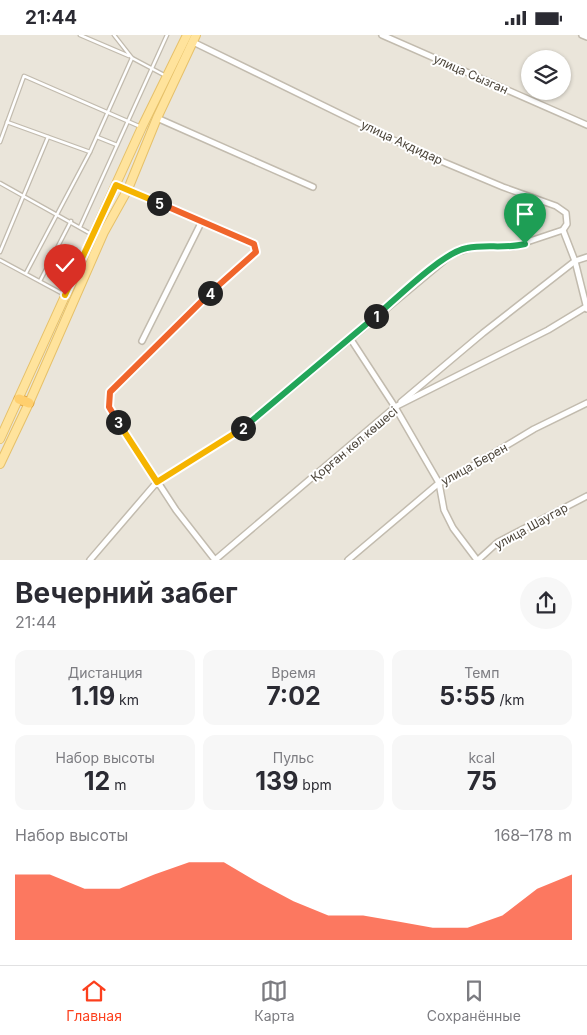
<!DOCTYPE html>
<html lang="ru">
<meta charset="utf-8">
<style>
:root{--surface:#fff;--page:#f7f7f7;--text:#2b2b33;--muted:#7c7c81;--line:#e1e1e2;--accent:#fc3f1d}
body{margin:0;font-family:Inter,sans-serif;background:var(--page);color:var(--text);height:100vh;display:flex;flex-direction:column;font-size:19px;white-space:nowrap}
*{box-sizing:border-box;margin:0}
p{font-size:16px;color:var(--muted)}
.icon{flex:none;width:28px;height:28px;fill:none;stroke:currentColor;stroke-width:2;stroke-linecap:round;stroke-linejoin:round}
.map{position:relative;height:525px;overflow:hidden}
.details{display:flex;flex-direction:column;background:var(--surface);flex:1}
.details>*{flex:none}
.fabs{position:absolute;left:521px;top:15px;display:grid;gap:10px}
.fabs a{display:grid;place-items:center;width:50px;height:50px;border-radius:50%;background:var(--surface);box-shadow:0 1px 4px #0004;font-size:25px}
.pin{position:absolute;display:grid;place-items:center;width:42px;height:42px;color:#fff;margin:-51px -21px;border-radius:50% 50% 50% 0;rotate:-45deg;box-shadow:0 0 5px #0007}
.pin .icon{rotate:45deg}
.km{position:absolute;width:25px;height:25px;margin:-12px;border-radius:50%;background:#222;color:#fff;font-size:14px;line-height:25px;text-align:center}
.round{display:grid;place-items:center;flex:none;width:52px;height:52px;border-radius:26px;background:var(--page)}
.overview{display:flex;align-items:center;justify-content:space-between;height:85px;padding:0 15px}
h1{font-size:28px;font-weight:700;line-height:38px}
.metrics{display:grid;grid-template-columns:repeat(3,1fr);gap:8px;height:85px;padding:5px 15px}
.metrics div{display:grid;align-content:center;border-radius:12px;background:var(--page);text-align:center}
.metrics b{font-size:25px;font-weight:700}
.metrics small{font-size:14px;font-weight:400}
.metrics p{font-size:14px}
.chart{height:140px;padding:10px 15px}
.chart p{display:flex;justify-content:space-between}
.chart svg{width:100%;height:90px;margin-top:5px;fill:var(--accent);opacity:.7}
.status{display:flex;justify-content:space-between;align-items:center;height:35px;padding:0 25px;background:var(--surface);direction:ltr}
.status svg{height:14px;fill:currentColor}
.tab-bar{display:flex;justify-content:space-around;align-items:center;height:70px;border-top:1px solid var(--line);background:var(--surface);font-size:14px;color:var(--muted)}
.tab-bar a{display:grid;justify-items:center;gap:2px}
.tab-bar .selected{color:var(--accent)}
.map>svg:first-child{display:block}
</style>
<div class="status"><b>21:44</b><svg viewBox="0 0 49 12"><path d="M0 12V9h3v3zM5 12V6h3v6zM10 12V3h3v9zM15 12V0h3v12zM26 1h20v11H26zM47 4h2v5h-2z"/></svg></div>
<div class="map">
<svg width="587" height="525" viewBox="0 0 587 525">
<rect width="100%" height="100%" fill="#f6f3ec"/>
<!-- residential -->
<path fill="#eae5da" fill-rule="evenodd" d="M0 0H587V525H0ZM530 24H562V56H530Z"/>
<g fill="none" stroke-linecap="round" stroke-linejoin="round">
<defs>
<g id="lane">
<path d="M80 0 129 21"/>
<path d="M114 0 132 23 164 40"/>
<path d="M7 87 90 117 26 238"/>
<path d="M97 102 117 110"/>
<path d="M0 107 24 41 141 92"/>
<path d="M90 117 132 23"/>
<path d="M0 148 91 199"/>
<path d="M80 192 167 0"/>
<path d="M0 217 48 102"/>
<path d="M0 225 65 260"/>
<path d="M40 246 71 186"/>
</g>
<g id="street">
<path d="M382 0 587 90"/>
<path d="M582 0 587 2"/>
<path d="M193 7 410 113 503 152 556 171 566 178 567 189 563 195 575 226 587 274"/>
<path d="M157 83 313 152"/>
<path d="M116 150 254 209 256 217 205 263 110 357 109 372 176 475 215 525 395 372 548 295 586 272"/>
<path d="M350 303 395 372 439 448 444 475 453 493 477 525"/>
<path d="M142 306 201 188"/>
<path d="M401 367 483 298 575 226 587 222"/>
<path d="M90 525 157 447 250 388 452 219 474 212H512L563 195"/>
<path d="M348 525 439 448 454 442 534 394 587 368"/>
<path d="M478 525 498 507 587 461"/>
</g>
<g id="primary">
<path d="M0 404 142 92 187 0"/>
<path d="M0 429 29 368 104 197 128 154 157 83 196 0"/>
</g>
<path id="highway" d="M19 364 29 368"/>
</defs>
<!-- lane casing -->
<use href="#lane" stroke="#c2bbae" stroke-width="5"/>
<!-- street casing -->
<use href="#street" stroke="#c2bbae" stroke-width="8"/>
<!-- primary casing -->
<use href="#primary" stroke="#e6c16a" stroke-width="10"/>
<!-- highway casing -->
<use href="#highway" stroke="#e0a43c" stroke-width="11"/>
<!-- lane -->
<use href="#lane" stroke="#fff" stroke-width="2.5"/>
<!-- street -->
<use href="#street" stroke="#fff" stroke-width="5"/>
<!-- primary -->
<use href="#primary" stroke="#ffe39c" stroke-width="8"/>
<!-- highway -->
<use href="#highway" stroke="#ffcf6e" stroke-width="9"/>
</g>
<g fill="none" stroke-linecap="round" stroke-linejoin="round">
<defs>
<path id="split-1" d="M376 281C396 264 443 217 467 213 486 209 504 214 525 209"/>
<path id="split-2" d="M243 393 376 281"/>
<path id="split-3" d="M118 387 157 447 243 393"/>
<path id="split-4" d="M118 387 109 372 110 357 210 258"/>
<path id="split-5" d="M159 168 254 209 256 217 210 258"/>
<path id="split-6" d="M65 260 116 150 159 168"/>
</defs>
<!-- split-1 casing -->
<use href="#split-1" stroke="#fff" stroke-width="10"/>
<!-- split-2 casing -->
<use href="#split-2" stroke="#fff" stroke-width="10"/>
<!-- split-3 casing -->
<use href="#split-3" stroke="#fff" stroke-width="10"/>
<!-- split-4 casing -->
<use href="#split-4" stroke="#fff" stroke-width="10"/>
<!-- split-5 casing -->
<use href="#split-5" stroke="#fff" stroke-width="10"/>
<!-- split-6 casing -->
<use href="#split-6" stroke="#fff" stroke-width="10"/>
<!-- split-1 -->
<use href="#split-1" stroke="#22a559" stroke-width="6"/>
<!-- split-2 -->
<use href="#split-2" stroke="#22a559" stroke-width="6"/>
<!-- split-3 -->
<use href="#split-3" stroke="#f5b400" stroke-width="6"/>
<!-- split-4 -->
<use href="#split-4" stroke="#f0652b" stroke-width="6"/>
<!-- split-5 -->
<use href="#split-5" stroke="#f0652b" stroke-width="6"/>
<!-- split-6 -->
<use href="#split-6" stroke="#f5b400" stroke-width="6"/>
</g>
<g text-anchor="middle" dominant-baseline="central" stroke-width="4" stroke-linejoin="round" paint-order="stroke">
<!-- street labels -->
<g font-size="12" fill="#4b4439" stroke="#fff">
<text transform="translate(471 39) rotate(24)">улица Сызган</text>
<text transform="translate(402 107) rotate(25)">улица Акдидар</text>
<text transform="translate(354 409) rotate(-40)">Қорған көл көшесі</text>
<text transform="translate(474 429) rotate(-29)">улица Берен</text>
<text transform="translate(531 491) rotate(-29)">улица Шаугар</text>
</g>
</g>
</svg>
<div class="fabs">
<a><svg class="icon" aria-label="layers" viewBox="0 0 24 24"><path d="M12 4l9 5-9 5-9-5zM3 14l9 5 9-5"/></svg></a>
</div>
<div class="pin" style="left:525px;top:209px;background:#1e9e55"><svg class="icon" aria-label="arrive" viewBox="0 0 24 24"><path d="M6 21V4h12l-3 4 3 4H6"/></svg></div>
<div class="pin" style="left:65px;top:260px;background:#d93025"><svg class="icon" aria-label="check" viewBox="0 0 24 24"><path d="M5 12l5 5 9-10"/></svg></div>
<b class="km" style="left:376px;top:281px">1</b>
<b class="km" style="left:243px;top:393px">2</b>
<b class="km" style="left:118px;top:387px">3</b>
<b class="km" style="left:210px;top:258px">4</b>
<b class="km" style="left:159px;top:168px">5</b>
</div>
<section class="details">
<div class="overview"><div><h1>Вечерний забег</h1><p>21:44</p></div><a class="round"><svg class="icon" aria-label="share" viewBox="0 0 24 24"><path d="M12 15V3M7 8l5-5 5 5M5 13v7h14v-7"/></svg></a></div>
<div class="metrics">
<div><p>Дистанция</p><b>1.19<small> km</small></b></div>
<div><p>Время</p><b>7:02</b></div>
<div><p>Темп</p><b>5:55<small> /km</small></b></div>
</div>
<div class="metrics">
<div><p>Набор высоты</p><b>12<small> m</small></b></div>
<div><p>Пульс</p><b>139<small> bpm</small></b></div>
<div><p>kcal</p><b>75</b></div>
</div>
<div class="chart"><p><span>Набор высоты</span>168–178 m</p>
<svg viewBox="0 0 160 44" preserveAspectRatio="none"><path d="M0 44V12L10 12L20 19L30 19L40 12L50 6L60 6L70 16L80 25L90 32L100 32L110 35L120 38L130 38L140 32L150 19L160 12V44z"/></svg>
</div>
</section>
<nav class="tab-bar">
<a class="selected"><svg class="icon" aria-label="home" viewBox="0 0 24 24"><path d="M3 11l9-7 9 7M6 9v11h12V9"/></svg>Главная</a>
<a><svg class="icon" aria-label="map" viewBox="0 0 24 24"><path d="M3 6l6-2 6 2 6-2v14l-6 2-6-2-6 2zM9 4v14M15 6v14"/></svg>Карта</a>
<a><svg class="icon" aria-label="saved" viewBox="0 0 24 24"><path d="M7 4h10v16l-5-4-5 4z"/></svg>Сохранённые</a>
</nav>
